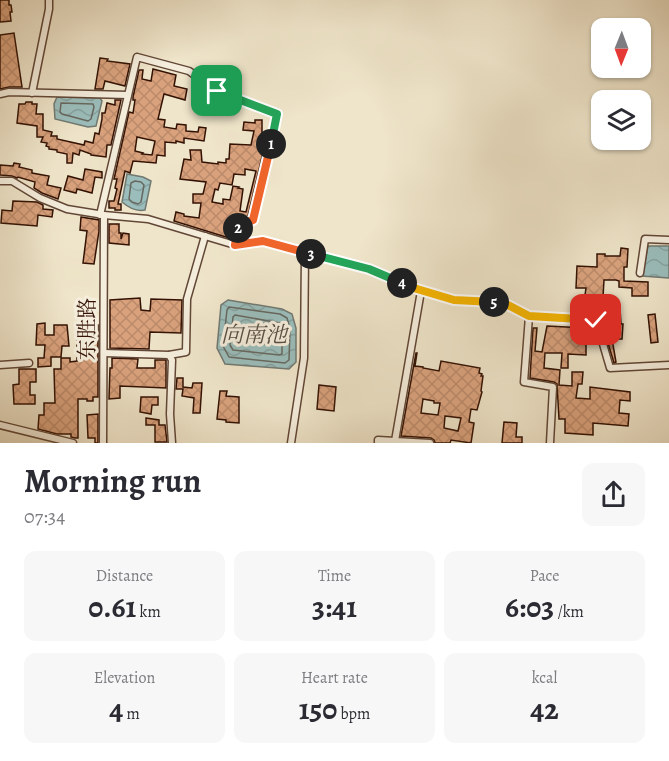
<!DOCTYPE html>
<meta charset="utf-8">
<style>
:root{--surface:#fff;--page:#f7f7f7;--text:#2b2b33;--muted:#7c7c81}
body{margin:0;font-family:Alegreya,"Noto Serif SC",serif;background:var(--page);color:var(--text);height:100vh;display:flex;flex-direction:column;font-size:22px;white-space:nowrap}
*{box-sizing:border-box;margin:0}
p{font-size:20px;color:var(--muted)}
.icon{flex:none;width:33px;height:33px;fill:none;stroke:currentColor;stroke-width:2;stroke-linecap:round;stroke-linejoin:round}
.map{position:relative;height:443px;overflow:hidden}
.side{display:flex;flex-direction:column;background:var(--surface);flex:1}
.side>*{flex:none}
.needle{width:39px;rotate:181deg}
.fabs{position:absolute;left:591px;top:18px;display:grid;gap:12px}
.fabs a{display:grid;place-items:center;width:60px;height:60px;border-radius:12px;background:var(--surface);box-shadow:0 2px 4px #0004;font-size:30px}
.pin{position:absolute;display:grid;place-items:center;width:51px;height:51px;color:#fff;margin:-26px;border-radius:12px;box-shadow:0 3px 9px #0006}
.km{position:absolute;width:30px;height:30px;margin:-15px;border-radius:50%;background:#222;color:#fff;font-size:16px;line-height:30px;text-align:center}
.round{display:grid;place-items:center;flex:none;width:63px;height:63px;border-radius:12px;background:var(--page)}
.headline{display:flex;align-items:center;justify-content:space-between;height:102px;padding:0 24px}
h1{font-size:33px;font-weight:700;line-height:45px}
.stats{display:grid;grid-template-columns:repeat(3,1fr);gap:9px;height:102px;padding:6px 24px}
.stats div{display:grid;align-content:center;border-radius:12px;background:var(--page);text-align:center}
.stats b{font-size:30px;font-weight:700}
.stats small{font-size:16px;font-weight:400}
.stats p{font-size:16px}
.map>svg:first-child{display:block}
</style>
<div class="map">
<svg width="669" height="443" viewBox="0 0 669 443">
<defs>
<pattern id="water-waves" width="16" height="10" patternUnits="userSpaceOnUse" patternTransform="scale(1.5)"><rect width="16" height="10" fill="#9bbebc"/><path d="M0 5q4-4 8 0t8 0" fill="none" stroke="#86a2a0"/></pattern>
<pattern id="building-cross-hatch" width="8" height="8" patternUnits="userSpaceOnUse" patternTransform="scale(1.5)"><rect width="8" height="8" fill="#d9a27d"/><path d="M0 0l8 8M0 8l8-8" fill="none" stroke="#bb8a6a"/></pattern>
</defs>
<rect width="100%" height="100%" fill="#efe5ca"/>
<filter id="stains"><feTurbulence type="fractalNoise" baseFrequency=".00333" numOctaves="4"/><feColorMatrix values="0 0 0 0 .2 0 0 0 0 .09 0 0 0 0 .02 0 0 0 .5 -.17"/></filter>
<radialGradient id="worn" r=".72"><stop offset=".6" stop-color="#630" stop-opacity="0"/><stop offset="1" stop-color="#630" stop-opacity=".3"/></radialGradient>
<!-- water -->
<g fill="url(#water-waves)" stroke="#717972" stroke-width="1.5">
<path d="M57 97 100 98 102 101 96 126 88 127 55 119 54 104Z"/>
<path d="M127 174 143 177 151 181 145 210C136 212 129 208 122 202Z"/>
<path d="M648 246H669V278L642 276Z"/>
<path d="M228 300 282 309 292 314 296 328V362L289 369 225 364 217 348 221 305Z"/>
</g>
<g fill="none" stroke-linecap="round" stroke-linejoin="round">
<!-- shore -->
<g stroke="#676860" stroke-width="1.5">
<path d="M61 103 93 104 94 107 91 119 88 121 62 114 60 112Z"/>
<path d="M135 181 141 182 144 185 141 202 138 204 132 202 129 199 131 183Z"/>
<path d="M229 307 280 314 287 318 290 329 289 360 285 363 229 357 223 346 227 310Z"/>
<path d="M235 315 280 323 282 330V354L279 355 233 350 230 345 233 317Z"/>
<path d="M243 326 272 330 273 332V343L270 345 242 342C239 339 240 329 243 326Z"/>
</g>
</g>
<!-- building -->
<g fill="url(#building-cross-hatch)" stroke="#331204" stroke-width="1.5" fill-rule="evenodd">
<path d="M0 0H9V5H11L12 12H10L11 21 0 22Z"/>
<path d="M14 33 22 87H9L0 89V35Z"/>
<path d="M100 58 108 59 107 61 130 64 125 86 105 81 103 89H95Z"/>
<path d="M153 69 176 75 174 86 187 89 185 100 164 94 158 119 165 120 164 127 176 129 177 124 186 125V131L198 132 199 127 206 128 204 141 184 138V143L176 141V143L165 142V156L157 155 156 163 133 161 130 173 125 171 118 204H121V210H115V208H109V201H114L117 189 115 188 117 179H114L129 112 133 113 135 100H133V97L139 70H143L142 79 151 81ZM137 137 155 141 152 155 142 154 143 153 135 151Z"/>
<path d="M115 100H121L111 145H107L106 157 91 155V154L80 150 79 155 73 153 72 163H67V154L57 152V150L49 149V147L46 146 47 143 41 142 43 137H37V126L17 123 19 104H25L26 102H32V104H37L36 114H43V130L52 132 51 136H57V139L84 145 85 141 93 143 95 133 99 134 102 119V113H105L107 103 115 105Z"/>
<path d="M255 120H262V136H267L248 216 245 218 240 216 239 220 233 225 230 224 229 238 174 221 176 212 184 214V216L199 218 201 203H193V194H203L206 182 180 179 184 159 191 160 190 150H201L202 162 218 164V162L226 163V159H229L230 144 251 145 254 131 243 130 244 122 255 123ZM245 169 256 171 246 212 240 211 243 189 238 188 239 187 233 186 230 200 223 199V204L212 202 215 189 218 190 220 183 232 185 234 174 245 175Z"/>
<path d="M14 163 20 164 19 167 32 170V173L49 176 47 185 61 188 58 199 42 193 34 188 35 182 18 177 17 178 12 176 0 175V165L13 166Z"/>
<path d="M85 169 102 172V178L95 177 92 193 77 189 76 193 64 190 68 176 83 180Z"/>
<path d="M13 201 37 202 43 205V209L53 210 52 217 38 215 37 226 1 223 2 210 12 211Z"/>
<path d="M81 217 99 220V231L94 264 83 263 87 231 80 230Z"/>
<path d="M109 224H119V233H121V239L123 233 129 234V245L109 243Z"/>
<path d="M621 248 628 249 627 267H624V281L648 282V296H632V288L619 287V281L616 280H604L603 297 585 295 586 288H576L577 266 597 267V254H605V256H620Z"/>
<path d="M611 297 613 309 620 308 621 324H623L622 339H612L616 362 614 363 603 327 610 326 609 309 604 310 602 303 608 302V298Z"/>
<path d="M140 298 141 310 150 311 151 299 182 300 181 333 150 332 149 349 110 348V300Z"/>
<path d="M655 314 658 342 651 343 648 315Z"/>
<path d="M45 323V335H54V325H67L69 346H62L61 357H51V366L38 367V358H44L45 345H36L37 324Z"/>
<path d="M77 325H98V397H93V401H87V399H78V438H75L71 437V434H57L38 429 39 415H44V403H55L54 369H61V358H70V362L77 361V358L87 357V346H77Z"/>
<path d="M547 326 586 328V355L568 354V368H561L562 353H545L544 368 560 370 559 385 572 386V372H583L582 384H578L576 398 590 399V387L630 392V401L620 400 619 413 629 414 628 426 593 423V435L565 433V419H559L557 384 554 382 530 378 533 328H537L535 351 542 352Z"/>
<path d="M416 353H417L415 366 423 367V368L439 371 441 361 480 368 479 373 482 374 481 376H483L481 391 482 392 477 410 471 409 469 422 474 423 471 443 451 440 450 443H435L434 440 431 438 401 436ZM423 399 434 401V403H440L438 415 421 413ZM445 416 461 418 458 431 444 428Z"/>
<path d="M112 358 138 359 137 368H155V360H166V388L120 386V398L109 399 110 368H112Z"/>
<path d="M19 369H36V382H30V395H35V404H14L13 385 19 384Z"/>
<path d="M177 378H183V387L192 388 193 383H202L200 413H193L194 398 182 396 183 389H176Z"/>
<path d="M319 385 336 387 334 411 317 409Z"/>
<path d="M220 391H227L226 396 239 397V423L226 422V420L217 419Z"/>
<path d="M141 397H158V405H152L151 414 140 412Z"/>
<path d="M98 414V443H95V438H88L87 415Z"/>
<path d="M146 418 159 420V425H165L167 442H155V425H146Z"/>
<path d="M504 422 517 423 516 437H522V443H502Z"/>
</g>
<g fill="none" stroke-linecap="round" stroke-linejoin="round">
<defs>
<g id="minor">
<path d="M32 93 49 9V0"/>
<path d="M0 94 9 92 128 95"/>
<path d="M0 181H12L40 198 67 209 104 215 148 219 235 245 263 241 369 269 417 289 454 300 504 303 529 316 524 382 553 387 550 443"/>
<path d="M100 215 137 57 189 71 217 91 277 114 253 220 238 226 235 245"/>
<path d="M640 273 645 239 669 240"/>
<path d="M529 316 596 320 610 368 669 365"/>
<path d="M104 353 169 355 172 360 170 414 172 443"/>
<path d="M169 355 186 352 187 299 205 236"/>
<path d="M0 365 29 363"/>
<path d="M0 425 73 443"/>
<path d="M395 441 421 291"/>
<path d="M103 443 104 215"/>
<path d="M291 443 304 358 305 252"/>
<path d="M378 443V440L430 443"/>
</g>
</defs>
<!-- minor casing -->
<use href="#minor" stroke="#624736" stroke-width="9"/>
<!-- minor -->
<use href="#minor" stroke="#f5eedd" stroke-width="6"/>
</g>
<g fill="none" stroke-linecap="round" stroke-linejoin="round">
<defs>
<path id="split-1" d="M217 91 277 114 271 144"/>
<path id="split-2" d="M238 228V226L253 220 271 144"/>
<path id="split-3" d="M238 228 235 245 263 241 311 254"/>
<path id="split-4" d="M311 254 369 269 402 283"/>
<path id="split-5" d="M402 283 417 289 454 300 494 302"/>
<path id="split-6" d="M494 302 504 303 529 316 596 320"/>
</defs>
<!-- split-1 casing -->
<use href="#split-1" stroke="#fff" stroke-width="12"/>
<!-- split-2 casing -->
<use href="#split-2" stroke="#fff" stroke-width="12"/>
<!-- split-3 casing -->
<use href="#split-3" stroke="#fff" stroke-width="12"/>
<!-- split-4 casing -->
<use href="#split-4" stroke="#fff" stroke-width="12"/>
<!-- split-5 casing -->
<use href="#split-5" stroke="#fff" stroke-width="12"/>
<!-- split-6 casing -->
<use href="#split-6" stroke="#fff" stroke-width="12"/>
<!-- split-1 -->
<use href="#split-1" stroke="#22a559" stroke-width="8"/>
<!-- split-2 -->
<use href="#split-2" stroke="#f0652b" stroke-width="8"/>
<!-- split-3 -->
<use href="#split-3" stroke="#f0652b" stroke-width="8"/>
<!-- split-4 -->
<use href="#split-4" stroke="#22a559" stroke-width="8"/>
<!-- split-5 -->
<use href="#split-5" stroke="#f5b400" stroke-width="8"/>
<!-- split-6 -->
<use href="#split-6" stroke="#f5b400" stroke-width="8"/>
</g>
<g text-anchor="middle" dominant-baseline="central" stroke-width="6" stroke-linejoin="round" paint-order="stroke">
<!-- street labels -->
<g font-size="21" fill="#331204" stroke="#f5eedd">
<text transform="translate(87 329) rotate(-90)">东胜路</text>
</g>
<!-- water labels -->
<g font-size="22" font-style="italic" fill="#574e44" stroke="#f5eedd">
<text x="254" y="335">向南池</text>
</g>
</g>
<rect width="100%" height="100%" filter="url(#stains)"/>
<rect width="100%" height="100%" fill="url(#worn)"/>
</svg>
<div class="fabs">
<a><svg class="needle" viewBox="-14 -14 28 28"><path d="M0-13l5 13h-10z" fill="#e53935"/><path d="M0 13l5-13h-10z" fill="#7c7c81"/></svg></a>
<a><svg class="icon" aria-label="layers" viewBox="0 0 24 24"><path d="M12 4l9 5-9 5-9-5zM3 14l9 5 9-5"/></svg></a>
</div>
<div class="pin" style="left:217px;top:91px;background:#1e9e55"><svg class="icon" aria-label="arrive" viewBox="0 0 24 24"><path d="M6 21V4h12l-3 4 3 4H6"/></svg></div>
<div class="pin" style="left:596px;top:320px;background:#d93025"><svg class="icon" aria-label="check" viewBox="0 0 24 24"><path d="M5 12l5 5 9-10"/></svg></div>
<b class="km" style="left:271px;top:144px">1</b>
<b class="km" style="left:238px;top:228px">2</b>
<b class="km" style="left:311px;top:254px">3</b>
<b class="km" style="left:402px;top:283px">4</b>
<b class="km" style="left:494px;top:302px">5</b>
</div>
<section class="side">
<div class="headline"><div><h1>Morning run</h1><p>07:34</p></div><a class="round"><svg class="icon" aria-label="share" viewBox="0 0 24 24"><path d="M12 15V3M7 8l5-5 5 5M5 13v7h14v-7"/></svg></a></div>
<div class="stats">
<div><p>Distance</p><b>0.61<small> km</small></b></div>
<div><p>Time</p><b>3:41</b></div>
<div><p>Pace</p><b>6:03<small> /km</small></b></div>
</div>
<div class="stats">
<div><p>Elevation</p><b>4<small> m</small></b></div>
<div><p>Heart rate</p><b>150<small> bpm</small></b></div>
<div><p>kcal</p><b>42</b></div>
</div>
</section>
